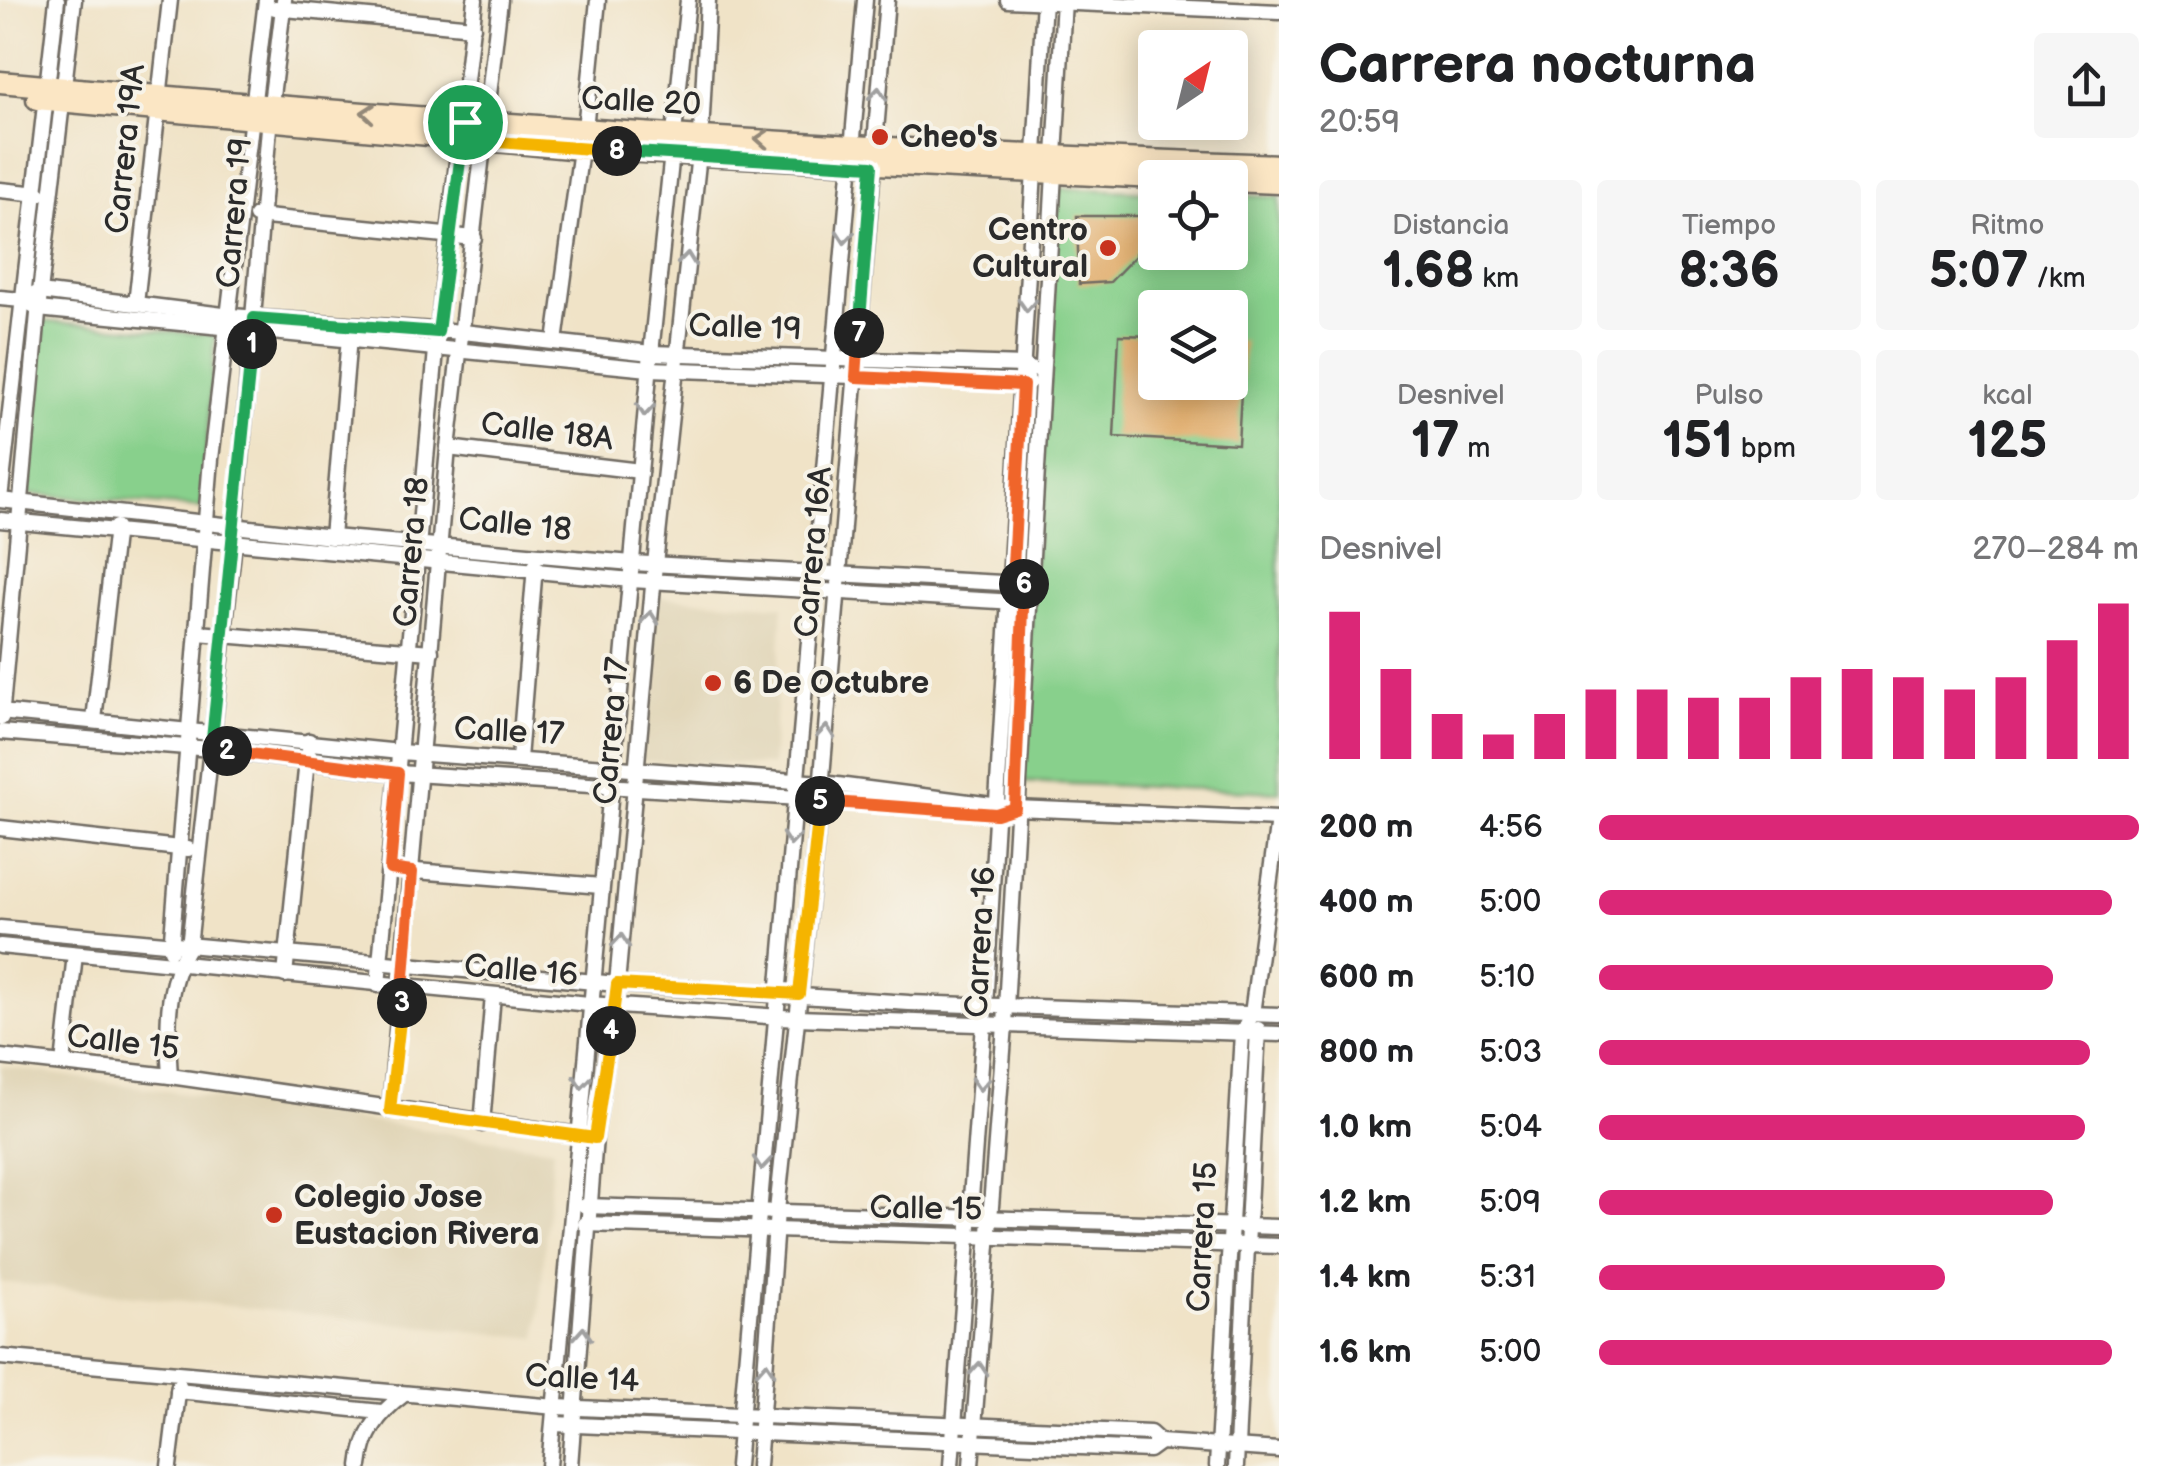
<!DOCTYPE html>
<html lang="es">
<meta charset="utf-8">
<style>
:root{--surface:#fff;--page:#f6f6f6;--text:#202124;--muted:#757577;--accent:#db2777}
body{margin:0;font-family:"Balsamiq Sans",sans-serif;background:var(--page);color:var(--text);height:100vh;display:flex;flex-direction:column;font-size:38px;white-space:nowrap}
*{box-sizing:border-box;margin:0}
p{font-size:32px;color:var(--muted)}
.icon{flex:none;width:55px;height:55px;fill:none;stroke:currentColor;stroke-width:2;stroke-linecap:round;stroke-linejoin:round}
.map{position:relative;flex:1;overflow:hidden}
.side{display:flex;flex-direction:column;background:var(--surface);width:900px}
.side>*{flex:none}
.needle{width:65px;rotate:35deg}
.tools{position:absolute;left:1138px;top:30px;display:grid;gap:20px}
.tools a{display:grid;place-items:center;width:110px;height:110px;border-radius:10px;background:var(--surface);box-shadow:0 5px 25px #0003;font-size:50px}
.pin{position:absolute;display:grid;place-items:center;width:85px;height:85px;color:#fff;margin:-42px;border:5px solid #fff;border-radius:50%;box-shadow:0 2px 10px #0007}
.km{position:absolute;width:50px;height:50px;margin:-25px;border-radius:50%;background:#222;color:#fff;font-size:28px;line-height:50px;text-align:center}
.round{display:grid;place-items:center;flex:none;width:105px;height:105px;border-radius:10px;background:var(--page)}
.head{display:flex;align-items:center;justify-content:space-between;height:170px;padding:0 40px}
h1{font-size:55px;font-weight:600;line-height:75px}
.figures{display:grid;grid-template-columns:repeat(3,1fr);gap:15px;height:170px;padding:10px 40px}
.figures div{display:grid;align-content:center;border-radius:10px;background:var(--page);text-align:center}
.figures b{font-size:50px;font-weight:600}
.figures small{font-size:28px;font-weight:400}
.figures p{font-size:28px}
.chart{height:280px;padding:20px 40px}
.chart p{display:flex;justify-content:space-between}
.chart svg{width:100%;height:180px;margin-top:10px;stroke:var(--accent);stroke-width:6}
ul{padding:0 40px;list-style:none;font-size:32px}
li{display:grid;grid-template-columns:160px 120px 1fr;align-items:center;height:75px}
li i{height:25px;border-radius:12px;background:var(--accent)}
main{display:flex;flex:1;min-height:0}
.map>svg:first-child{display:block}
</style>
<main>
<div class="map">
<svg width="1279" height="1466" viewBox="0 0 1279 1466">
<rect width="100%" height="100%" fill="#f7f3e8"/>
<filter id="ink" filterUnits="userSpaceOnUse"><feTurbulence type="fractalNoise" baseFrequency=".01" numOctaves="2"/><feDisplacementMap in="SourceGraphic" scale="20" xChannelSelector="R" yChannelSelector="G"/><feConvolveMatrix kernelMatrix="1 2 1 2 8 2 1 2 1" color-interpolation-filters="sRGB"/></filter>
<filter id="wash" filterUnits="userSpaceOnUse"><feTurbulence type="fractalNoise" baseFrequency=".0048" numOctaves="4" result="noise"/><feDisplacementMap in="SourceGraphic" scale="40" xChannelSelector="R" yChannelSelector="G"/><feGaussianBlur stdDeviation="2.25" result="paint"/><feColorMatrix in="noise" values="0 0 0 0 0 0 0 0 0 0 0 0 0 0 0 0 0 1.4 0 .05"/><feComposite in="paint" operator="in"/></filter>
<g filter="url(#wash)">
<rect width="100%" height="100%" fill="#f0e3c7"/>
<!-- built -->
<g fill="#dfd3b4">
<path d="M656 597 783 606 772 765 642 761Z"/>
<path d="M0 1066 553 1149 537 1338 0 1282Z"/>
</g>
<!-- green -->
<g fill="#88d08c" stroke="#5a7e5c" stroke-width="2.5" fill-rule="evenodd">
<path d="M1057 188 1155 192V252H1230V195L1279 197V792L1021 782ZM1155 308H1230V382H1155Z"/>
<path d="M39 321 215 335 202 508 27 494Z"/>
</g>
<g id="blocks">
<!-- building -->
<g fill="#e1ae6e">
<path d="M1077 216H1148L1135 256 1110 282 1079 284Z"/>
<path d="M1119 335 1155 336V382H1230V341H1244L1238 444 1114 437Z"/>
</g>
</g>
</g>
<g filter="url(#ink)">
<use href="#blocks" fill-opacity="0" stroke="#706b62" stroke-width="2.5"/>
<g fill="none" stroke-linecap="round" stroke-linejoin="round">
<defs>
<g id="street">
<path d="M1008 0 1279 12"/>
<path d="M275 8 473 27"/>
<path d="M585 129 598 0"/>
<path d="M0 190 39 194"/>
<path d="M256 216 474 238"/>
<path d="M0 298 22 300 40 292 231 316 463 332 651 353 1024 365 1032 370"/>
<path d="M22 300 38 309 649 369 1029 382"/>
<path d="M136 304 170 0"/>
<path d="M555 342 581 149"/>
<path d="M448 448 640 471"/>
<path d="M0 499 57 0"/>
<path d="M0 500 332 537 632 563 1021 584"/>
<path d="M0 520 631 580 1016 602"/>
<path d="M332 537 349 337"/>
<path d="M198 633 431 652"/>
<path d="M0 712 400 752 822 783 1015 808 1279 819"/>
<path d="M1 718 40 292 74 0"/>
<path d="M94 720 116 527"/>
<path d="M0 732 211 749 398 773 1005 811"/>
<path d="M519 759 535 566"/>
<path d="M0 828 188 849"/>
<path d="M391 869 601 886"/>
<path d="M0 928 617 984 909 1003 1279 1015"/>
<path d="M0 946 589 1004 797 1018 1279 1034"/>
<path d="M171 950 211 459 266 0"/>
<path d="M285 975 309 741"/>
<path d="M378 985 436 350 475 0"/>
<path d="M0 1057 170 1076 585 1136"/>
<path d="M63 1064 75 954"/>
<path d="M170 1076C167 1032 165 984 189 946L234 543 271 104 284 0"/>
<path d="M390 1110 448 448 500 0"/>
<path d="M482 1124 493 995"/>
<path d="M585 1206 1279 1227"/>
<path d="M585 1224 1279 1246"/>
<path d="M0 1357 556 1407 1150 1433 1160 1442 1279 1450"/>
<path d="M178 1391 381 1412"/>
<path d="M554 1424 1149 1450 1160 1442"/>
<path d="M169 1466 179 1385"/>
<path d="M360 1466C363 1434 378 1414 403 1395"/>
<path d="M549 1466 651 353 688 0"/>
<path d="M570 1466 595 1137 617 984 655 564 701 135 708 0"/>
<path d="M737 1466 865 0"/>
<path d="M758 1466 777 1211 820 801 887 0"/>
<path d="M951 1466 984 1024 1044 0"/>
<path d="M971 1466 1005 1025 1064 0"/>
<path d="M1217 1466 1242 1033 1252 1014 1278 819"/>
<path d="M1236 1466 1258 1029"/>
</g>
<g id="secondary">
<path d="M0 82C425 121 852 151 1279 165"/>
<path d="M37 99 581 149 1155 178"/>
<path d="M1230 181 1279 183"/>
</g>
</defs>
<!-- street casing -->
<use href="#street" stroke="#706b62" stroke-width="19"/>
<!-- secondary casing -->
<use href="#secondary" stroke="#706b62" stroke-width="25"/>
<!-- street -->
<use href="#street" stroke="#fff" stroke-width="14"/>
<!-- secondary -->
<use href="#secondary" stroke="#fbe6c4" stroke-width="20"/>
</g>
<!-- one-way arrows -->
<defs><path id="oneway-chevron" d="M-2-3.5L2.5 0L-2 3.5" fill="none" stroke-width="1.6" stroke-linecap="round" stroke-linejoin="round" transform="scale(2.5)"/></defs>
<g stroke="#a0a0a0">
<use href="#oneway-chevron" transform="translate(878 94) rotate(-85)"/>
<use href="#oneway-chevron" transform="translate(845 237) rotate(95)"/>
<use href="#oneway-chevron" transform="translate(687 259) rotate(-84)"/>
<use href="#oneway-chevron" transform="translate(1027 305) rotate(93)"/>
<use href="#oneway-chevron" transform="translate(645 410) rotate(95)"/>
<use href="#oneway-chevron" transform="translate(650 618) rotate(-85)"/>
<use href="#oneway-chevron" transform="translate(826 732) rotate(-85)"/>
<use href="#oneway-chevron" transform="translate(791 839) rotate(95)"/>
<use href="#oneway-chevron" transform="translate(621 941) rotate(-85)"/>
<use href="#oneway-chevron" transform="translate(582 1082) rotate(95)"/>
<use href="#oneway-chevron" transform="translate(980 1084) rotate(94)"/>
<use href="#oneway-chevron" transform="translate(762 1163) rotate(95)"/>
<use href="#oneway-chevron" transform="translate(583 1334) rotate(-86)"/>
<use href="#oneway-chevron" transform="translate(766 1369) rotate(-86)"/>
<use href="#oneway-chevron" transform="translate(979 1369) rotate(-86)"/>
</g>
<g stroke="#938878">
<use href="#oneway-chevron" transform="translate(368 113) rotate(-175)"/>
<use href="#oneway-chevron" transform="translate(762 139) rotate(-176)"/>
</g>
</g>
<g fill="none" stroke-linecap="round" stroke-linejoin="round" filter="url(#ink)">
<defs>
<path id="split-1" d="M252 344 254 318 438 332 465 122"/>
<path id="split-2" d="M227 751 211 749 252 344"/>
<path id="split-3" d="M227 751 398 773 390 869 412 872 402 1003"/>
<path id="split-4" d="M402 1003 390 1110 595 1138 611 1031"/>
<path id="split-5" d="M611 1031 617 984 799 994 820 801"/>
<path id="split-6" d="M820 801 996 814 1015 808 1024 584"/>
<path id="split-7" d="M859 333 856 377 1023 385 1012 583 1024 584"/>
<path id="split-8" d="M617 151 872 166 859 333"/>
<path id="split-9" d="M465 122H487L485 141 617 151"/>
</defs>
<!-- split-1 casing -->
<use href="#split-1" stroke="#fff" stroke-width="20"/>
<!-- split-2 casing -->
<use href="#split-2" stroke="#fff" stroke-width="20"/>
<!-- split-3 casing -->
<use href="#split-3" stroke="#fff" stroke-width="20"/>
<!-- split-4 casing -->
<use href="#split-4" stroke="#fff" stroke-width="20"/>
<!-- split-5 casing -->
<use href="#split-5" stroke="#fff" stroke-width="20"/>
<!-- split-6 casing -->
<use href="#split-6" stroke="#fff" stroke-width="20"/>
<!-- split-7 casing -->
<use href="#split-7" stroke="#fff" stroke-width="20"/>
<!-- split-8 casing -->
<use href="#split-8" stroke="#fff" stroke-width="20"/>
<!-- split-9 casing -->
<use href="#split-9" stroke="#fff" stroke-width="20"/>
<!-- split-1 -->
<use href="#split-1" stroke="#22a559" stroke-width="12"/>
<!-- split-2 -->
<use href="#split-2" stroke="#22a559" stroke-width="12"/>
<!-- split-3 -->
<use href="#split-3" stroke="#f0652b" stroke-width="12"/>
<!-- split-4 -->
<use href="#split-4" stroke="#f5b400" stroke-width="12"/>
<!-- split-5 -->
<use href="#split-5" stroke="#f5b400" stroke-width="12"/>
<!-- split-6 -->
<use href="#split-6" stroke="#f0652b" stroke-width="12"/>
<!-- split-7 -->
<use href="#split-7" stroke="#f0652b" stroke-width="12"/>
<!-- split-8 -->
<use href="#split-8" stroke="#22a559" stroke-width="12"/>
<!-- split-9 -->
<use href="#split-9" stroke="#f5b400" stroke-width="12"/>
</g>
<!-- markers -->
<g fill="#c8321e" stroke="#f7f3e8" stroke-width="4">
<circle cx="880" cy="137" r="10"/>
<circle cx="1108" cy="248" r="10"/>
<circle cx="713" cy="683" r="10"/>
<circle cx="274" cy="1215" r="10"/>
</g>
<g text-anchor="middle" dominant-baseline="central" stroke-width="8" stroke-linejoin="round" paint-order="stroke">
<!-- street labels -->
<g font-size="32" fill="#2b2b2b" stroke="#f7f3e8">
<text transform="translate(641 102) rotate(3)">Calle 20</text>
<text transform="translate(126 149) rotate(-84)">Carrera 19A</text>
<text transform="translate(235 213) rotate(-85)">Carrera 19</text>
<text transform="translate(745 328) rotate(2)">Calle 19</text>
<text transform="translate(547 432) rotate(7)">Calle 18A</text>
<text transform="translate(515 525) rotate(6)">Calle 18</text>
<text transform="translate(412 552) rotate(-85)">Carrera 18</text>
<text transform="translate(814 552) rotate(-85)">Carrera 16A</text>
<text transform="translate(612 731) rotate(-85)">Carrera 17</text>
<text transform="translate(509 732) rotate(3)">Calle 17</text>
<text transform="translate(981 942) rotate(-87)">Carrera 16</text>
<text transform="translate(521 971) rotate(5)">Calle 16</text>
<text transform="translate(123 1043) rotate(7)">Calle 15</text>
<text transform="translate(926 1209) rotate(1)">Calle 15</text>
<text transform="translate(1203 1237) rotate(-87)">Carrera 15</text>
<text transform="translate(582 1379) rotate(3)">Calle 14</text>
</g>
<!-- poi labels -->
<g font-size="32" font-weight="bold" fill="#2b2b2b" stroke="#f7f3e8" text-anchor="start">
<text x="900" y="137">Cheo's</text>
<text x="1088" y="230" text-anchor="end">Centro<tspan x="1088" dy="37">Cultural</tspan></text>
<text x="733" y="683">6 De Octubre</text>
<text x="294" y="1197">Colegio Jose<tspan x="294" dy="37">Eustacion Rivera</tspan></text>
</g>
</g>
</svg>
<div class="tools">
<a><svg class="needle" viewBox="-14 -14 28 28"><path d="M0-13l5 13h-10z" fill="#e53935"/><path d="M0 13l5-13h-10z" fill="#757577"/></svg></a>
<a><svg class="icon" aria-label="locate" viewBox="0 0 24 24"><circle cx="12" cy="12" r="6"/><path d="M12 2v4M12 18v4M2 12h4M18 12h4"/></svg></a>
<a><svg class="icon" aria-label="layers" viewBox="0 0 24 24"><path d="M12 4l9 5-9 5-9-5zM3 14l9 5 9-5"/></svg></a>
</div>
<div class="pin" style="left:465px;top:122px;background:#1e9e55"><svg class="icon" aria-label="arrive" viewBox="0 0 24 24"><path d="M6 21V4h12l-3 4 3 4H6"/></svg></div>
<b class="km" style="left:252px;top:344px">1</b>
<b class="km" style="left:227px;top:751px">2</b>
<b class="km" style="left:402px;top:1003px">3</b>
<b class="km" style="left:611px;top:1031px">4</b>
<b class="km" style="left:820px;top:801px">5</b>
<b class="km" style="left:1024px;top:584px">6</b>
<b class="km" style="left:859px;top:333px">7</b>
<b class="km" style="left:617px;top:151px">8</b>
</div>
<section class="side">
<div class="head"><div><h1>Carrera nocturna</h1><p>20:59</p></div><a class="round"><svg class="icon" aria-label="share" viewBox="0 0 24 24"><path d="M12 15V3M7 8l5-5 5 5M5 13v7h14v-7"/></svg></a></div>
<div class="figures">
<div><p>Distancia</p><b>1.68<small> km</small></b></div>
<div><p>Tiempo</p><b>8:36</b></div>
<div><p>Ritmo</p><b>5:07<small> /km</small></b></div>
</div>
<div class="figures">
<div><p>Desnivel</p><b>17<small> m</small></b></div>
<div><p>Pulso</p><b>151<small> bpm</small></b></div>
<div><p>kcal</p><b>125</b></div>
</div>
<div class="chart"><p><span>Desnivel</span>270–284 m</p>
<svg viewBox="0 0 160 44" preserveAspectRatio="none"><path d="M5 44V8M15 44V22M25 44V33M35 44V38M45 44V33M55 44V27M65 44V27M75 44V29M85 44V29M95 44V24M105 44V22M115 44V24M125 44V27M135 44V24M145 44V15M155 44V6"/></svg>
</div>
<ul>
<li><b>200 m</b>4:56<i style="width:100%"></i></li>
<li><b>400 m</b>5:00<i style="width:95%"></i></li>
<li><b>600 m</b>5:10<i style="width:84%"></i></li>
<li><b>800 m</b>5:03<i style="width:91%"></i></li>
<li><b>1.0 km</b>5:04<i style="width:90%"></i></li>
<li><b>1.2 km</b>5:09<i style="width:84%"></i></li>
<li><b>1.4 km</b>5:31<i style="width:64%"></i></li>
<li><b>1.6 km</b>5:00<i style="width:95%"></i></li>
</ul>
</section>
</main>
